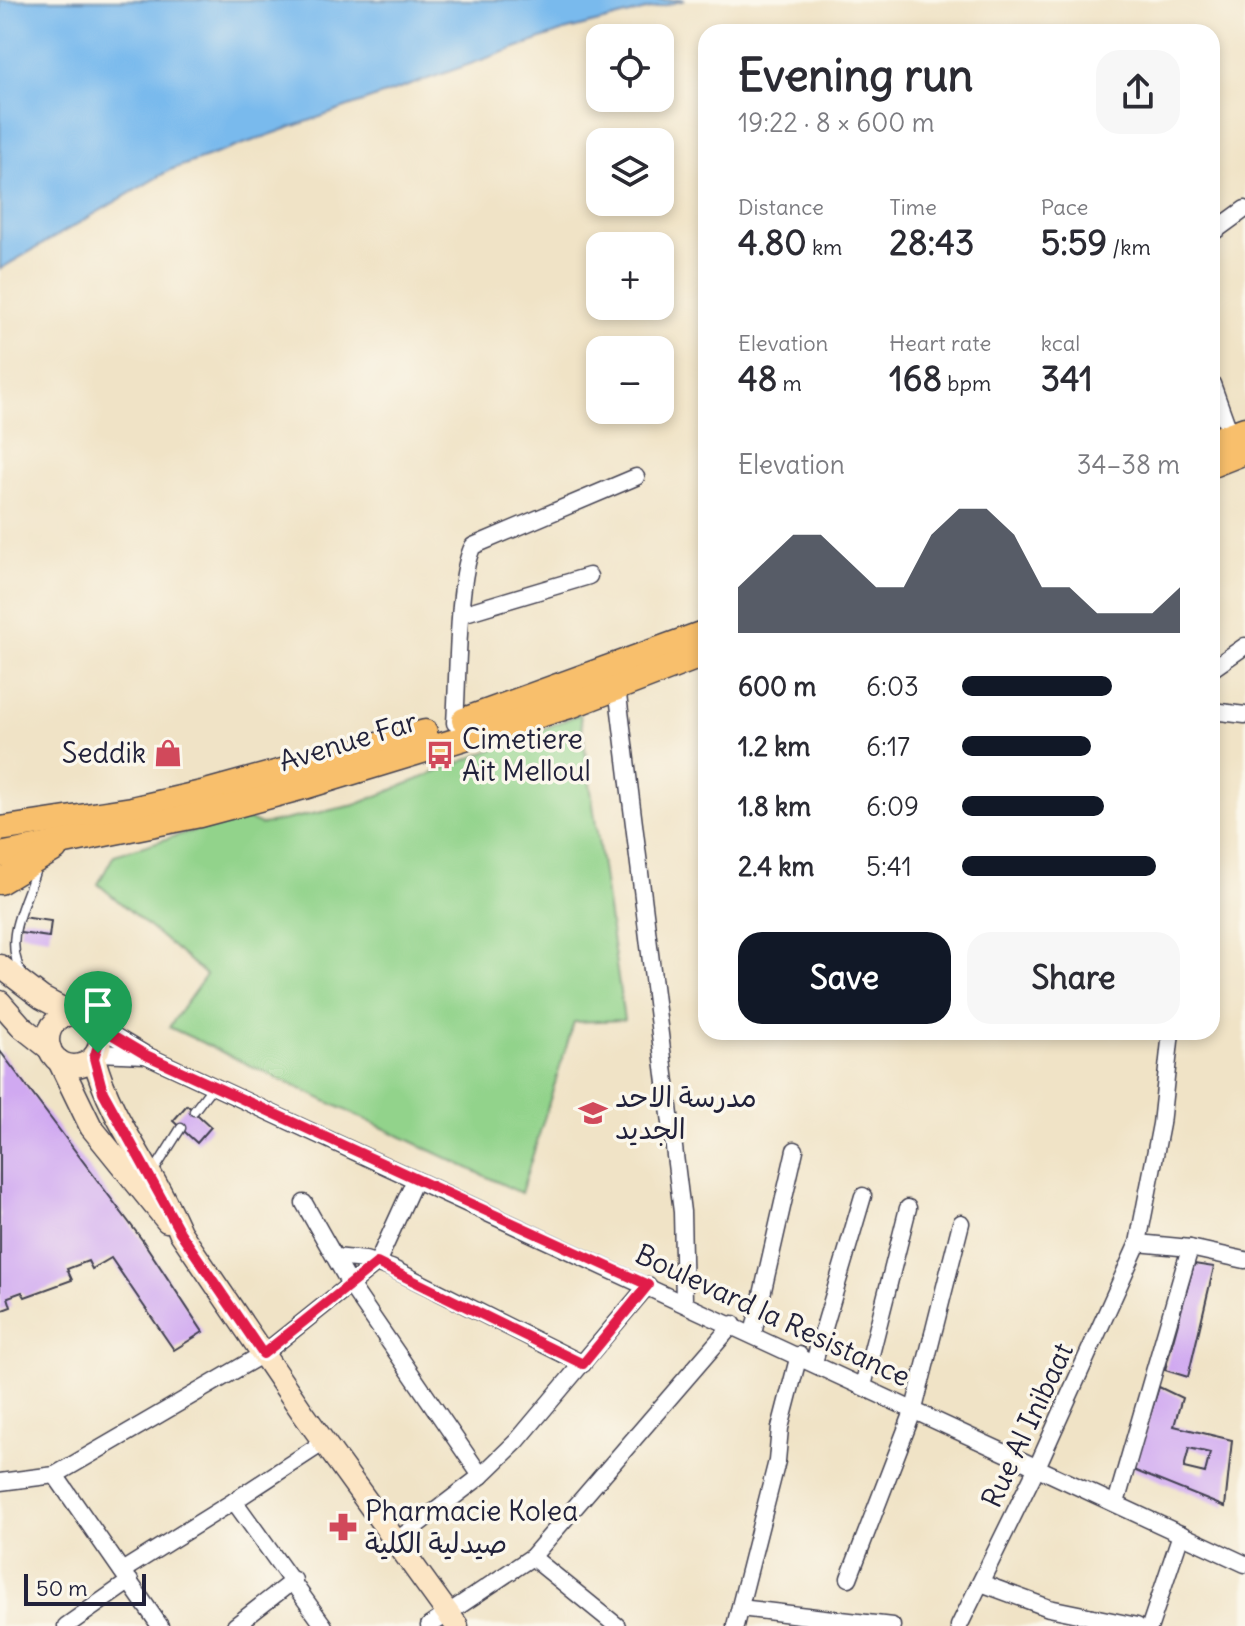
<!DOCTYPE html>
<meta charset="utf-8">
<style>
:root{--surface:#fff;--page:#f7f7f7;--text:#2b2b33;--muted:#7c7c81;--accent:#111827}
body{margin:0;font-family:Delius,"Playpen Sans Arabic",sans-serif;background:var(--page);color:var(--text);height:100vh;display:flex;flex-direction:column;font-size:30px;white-space:nowrap}
*{box-sizing:border-box;margin:0}
p{font-size:26px;color:var(--muted)}
.icon{flex:none;width:44px;height:44px;fill:none;stroke:currentColor;stroke-width:2;stroke-linecap:round;stroke-linejoin:round}
.map{position:relative;flex:1;overflow:hidden}
.panel{position:absolute;left:698px;top:24px;width:522px;height:1016px;display:flex;flex-direction:column;background:var(--surface);border-radius:24px;box-shadow:0 4px 12px #0003}
.panel>*{flex:none}
.tools{position:absolute;left:586px;top:24px;display:grid;gap:16px}
.tools a{display:grid;place-items:center;width:88px;height:88px;border-radius:16px;background:var(--surface);box-shadow:0 4px 12px #0003;font-size:40px}
.scale{position:absolute;left:24px;bottom:20px;width:122px;box-sizing:border-box;padding-left:8px;border:4px solid #22223b;border-top:0;font-size:22px;line-height:28px;white-space:nowrap;color:#22223b;-webkit-text-stroke:6px #fbf7ec;paint-order:stroke}
.pin{position:absolute;display:grid;place-items:center;width:68px;height:68px;color:#fff;margin:-82px -34px;border-radius:50% 50% 50% 0;rotate:-45deg;box-shadow:0 0 8px #0007}
.pin .icon{rotate:45deg}
.round{display:grid;place-items:center;flex:none;width:84px;height:84px;border-radius:24px;background:var(--page)}
.head{display:flex;align-items:center;justify-content:space-between;height:136px;padding:0 40px}
h1{font-size:44px;font-weight:700;line-height:60px}
.stats{display:grid;grid-template-columns:repeat(3,1fr);gap:12px;height:136px;padding:8px 40px}
.stats div{display:grid;align-content:center}
.stats b{font-size:34px;font-weight:700}
.stats small{font-size:22px;font-weight:400}
.stats p{font-size:22px}
.chart{height:224px;padding:16px 40px}
.chart p{display:flex;justify-content:space-between}
.chart svg{width:100%;height:144px;margin-top:8px;fill:var(--accent);opacity:.7}
.button{display:flex;gap:16px;margin-top:auto;padding:16px 40px}
.button a{flex:1;height:92px;border-radius:24px;background:var(--accent);color:#fff;font-size:32px;font-weight:700;line-height:92px;text-align:center}
.button a+a{background:var(--page);color:var(--text)}
ul{padding:0 40px;list-style:none;font-size:26px}
li{display:grid;grid-template-columns:128px 96px 1fr;align-items:center;height:60px}
li i{height:20px;border-radius:10px;background:var(--accent)}
.map>svg:first-child{display:block}
</style>
<div class="map">
<svg width="1245" height="1626" viewBox="0 0 1245 1626">
<rect width="100%" height="100%" fill="#fbf7ec"/>
<filter id="ink" filterUnits="userSpaceOnUse"><feTurbulence type="fractalNoise" baseFrequency=".0125" numOctaves="2"/><feDisplacementMap in="SourceGraphic" scale="16" xChannelSelector="R" yChannelSelector="G"/><feConvolveMatrix kernelMatrix="1 2 1 2 8 2 1 2 1" color-interpolation-filters="sRGB"/></filter>
<filter id="wash" filterUnits="userSpaceOnUse"><feTurbulence type="fractalNoise" baseFrequency=".006" numOctaves="4" result="noise"/><feDisplacementMap in="SourceGraphic" scale="32" xChannelSelector="R" yChannelSelector="G"/><feGaussianBlur stdDeviation="1.8" result="paint"/><feColorMatrix in="noise" values="0 0 0 0 0 0 0 0 0 0 0 0 0 0 0 0 0 1.4 0 .05"/><feComposite in="paint" operator="in"/></filter>
<g filter="url(#wash)">
<rect width="100%" height="100%" fill="#f0e3c6"/>
<!-- green -->
<path fill="#92d38b" stroke="#5a7a63" stroke-width="2" d="M580 714 624 1020 574 1022 521 1193 169 1027 206 975 98 884 114 855 241 816 261 825 355 805Z"/>
<!-- water -->
<path fill="#79baed" stroke="#4e6e94" stroke-width="2" d="M0 0H685L564 31 170 170 0 269Z"/>
<g id="blocks">
<!-- building -->
<g fill="#d0a9f1" fill-rule="evenodd">
<path d="M22 917 51 921 49 937 20 933Z"/>
<path d="M0 1051 143 1241 203 1332 174 1350 111 1258 92 1269 88 1261 67 1269 72 1280 25 1297 22 1292 8 1297 11 1307 0 1311Z"/>
<path d="M187 1105 211 1127 197 1143 173 1121Z"/>
<path d="M1194 1264 1214 1267 1188 1377 1165 1370Z"/>
<path d="M1159 1387 1182 1398 1174 1426 1232 1440 1225 1507 1133 1470ZM1189 1448 1210 1453 1205 1473 1184 1468Z"/>
</g>
</g>
</g>
<g filter="url(#ink)">
<use href="#blocks" fill-opacity="0" stroke="#413f50" stroke-width="2"/>
<g fill="none" stroke-linecap="round" stroke-linejoin="round">
<defs>
<g id="service">
<path d="M22 974C1 936 28 901 37 865"/>
<path d="M194 1111 213 1086"/>
<path d="M154 1171 181 1128"/>
</g>
<g id="minor">
<path d="M1212 233 1245 209"/>
<path d="M1212 384 1233 442"/>
<path d="M462 614 589 576"/>
<path d="M1212 669 1245 646"/>
<path d="M616 679 682 1212 684 1301"/>
<path d="M1212 711 1245 715"/>
<path d="M455 723C458 684 457 575 473 546L636 477"/>
<path d="M94 1024 146 1055 1245 1564"/>
<path d="M98 1053 145 1055"/>
<path d="M304 1203 351 1286 481 1476"/>
<path d="M1138 1243 1190 1248 1245 1260"/>
<path d="M335 1257 365 1260 391 1268 583 1364"/>
<path d="M753 1334 795 1150"/>
<path d="M814 1362 863 1196"/>
<path d="M863 1386 908 1208"/>
<path d="M55 1475 160 1626"/>
<path d="M0 1482 55 1475 263 1354 377 1263 415 1180"/>
<path d="M234 1501 324 1442"/>
<path d="M1116 1503 1190 1248"/>
<path d="M396 1541 481 1476 517 1441 648 1285"/>
<path d="M532 1557 617 1626"/>
<path d="M122 1571 234 1501 324 1626"/>
<path d="M849 1578 914 1409 961 1223"/>
<path d="M981 1583 1049 1608 1137 1626"/>
<path d="M740 1608 892 1626"/>
<path d="M66 1626 130 1581"/>
<path d="M235 1626 294 1580"/>
<path d="M429 1626 532 1557 733 1324"/>
<path d="M735 1626 777 1461 780 1428 799 1355"/>
<path d="M959 1626 1037 1467 1138 1243 1161 1124 1171 1032"/>
<path d="M1150 1626 1181 1534"/>
</g>
<g id="secondary">
<path d="M0 966 42 998 74 1015"/>
<path d="M0 1002 22 1027 50 1049"/>
<circle cx="74" cy="1040" r="26"/>
<path d="M94 1058C111 1123 155 1171 180 1232L303 1413 457 1626"/>
<path d="M59 1061 91 1127 167 1221"/>
</g>
<g id="primary">
<path d="M1212 441 1245 429"/>
<path d="M1212 465 1245 452"/>
<path d="M464 720 706 632"/>
<path d="M0 829 132 809 202 793 425 732"/>
<path d="M0 855 200 815 304 787 573 705 706 654"/>
<path d="M0 882 55 849"/>
</g>
</defs>
<!-- service casing -->
<use href="#service" stroke="#413f50" stroke-width="11"/>
<!-- minor casing -->
<use href="#minor" stroke="#413f50" stroke-width="19"/>
<!-- secondary casing -->
<use href="#secondary" stroke="#413f50" stroke-width="25"/>
<!-- primary casing -->
<use href="#primary" stroke="#413f50" stroke-width="27"/>
<!-- service -->
<use href="#service" stroke="#fff" stroke-width="8"/>
<!-- minor -->
<use href="#minor" stroke="#fff" stroke-width="16"/>
<!-- secondary -->
<use href="#secondary" stroke="#fce5c4" stroke-width="22"/>
<!-- primary -->
<use href="#primary" stroke="#f8bf6c" stroke-width="24"/>
</g>
</g>
<g fill="none" stroke-linecap="round" stroke-linejoin="round" filter="url(#ink)">
<defs>
<path id="route" d="M94 1024 146 1055 648 1285 583 1364 377 1263 263 1354 180 1232 103 1092 94 1058 100 1039Z"/>
</defs>
<!-- route casing -->
<use href="#route" stroke="#fff" stroke-width="16"/>
<!-- route -->
<use href="#route" stroke="#e11d48" stroke-width="10"/>
</g>
<!-- icons -->
<defs>
<symbol id="shop-bare" viewBox="-9 -9 18 18"><path d="M-5-2.5h2.3a2.7 3.5 0 0 1 5.4 0H5L5.5 6h-11ZM-1.5-2.5h3a1.5 2.3 0 0 0-3 0Z" fill="#d1495b" stroke="#fbf7ec" stroke-width="2.5" paint-order="stroke"/></symbol>
<symbol id="bus-bare" viewBox="-9 -9 18 18"><path d="M-5-6H5V4H4V6H2V4H-2V6H-4V4H-5ZM-3.5-4V0h7V-4ZM-3.5 1.2v1.5H-2V1.2ZM2 1.2v1.5H3.5V1.2Z" fill="#d1495b" stroke="#fbf7ec" stroke-width="2.5" paint-order="stroke"/></symbol>
<symbol id="school-bare" viewBox="-9 -9 18 18"><path d="M0-5L7-2L0 1L-7-2ZM-4 1L0 2.5L4 1V4Q0 6-4 4Z" fill="#d1495b" stroke="#fbf7ec" stroke-width="2.5" paint-order="stroke"/></symbol>
<symbol id="pharmacy-bare" viewBox="-9 -9 18 18"><path d="M-2-6h4v4h4v4h-4v4h-4v-4h-4v-4h4Z" fill="#d1495b" stroke="#fbf7ec" stroke-width="2.5" paint-order="stroke"/></symbol>
</defs>
<g fill-rule="evenodd">
<use href="#shop-bare" x="148" y="733" width="40" height="40"/>
<use href="#bus-bare" x="420" y="735" width="40" height="40"/>
<use href="#school-bare" x="573" y="1093" width="40" height="40"/>
<use href="#pharmacy-bare" x="323" y="1507" width="40" height="40"/>
</g>
<g text-anchor="middle" dominant-baseline="central" stroke-width="7" stroke-linejoin="round" paint-order="stroke">
<!-- poi labels -->
<g font-size="28" fill="#22223b" stroke="#fbf7ec" text-anchor="start">
<text x="462" y="739">Cimetiere<tspan x="462" dy="32">Ait Melloul</tspan></text>
<text x="146" y="753" text-anchor="end">Seddik</text>
<text x="615" y="1097">مدرسة الاحد<tspan x="615" dy="32">الجديد</tspan></text>
<text x="365" y="1511">Pharmacie Kolea<tspan x="365" dy="32">صيدلية الكلية</tspan></text>
</g>
<!-- street labels -->
<g font-size="28" fill="#22223b" stroke="#fbf7ec">
<text transform="translate(348 741) rotate(-17)">Avenue Far</text>
<text transform="translate(773 1315) rotate(25)">Boulevard la Resistance</text>
<text transform="translate(1027 1425) rotate(-65)">Rue Al Inibaat</text>
</g>
</g>
</svg>
<div class="tools">
<a><svg class="icon" aria-label="locate" viewBox="0 0 24 24"><circle cx="12" cy="12" r="6"/><path d="M12 2v4M12 18v4M2 12h4M18 12h4"/></svg></a>
<a><svg class="icon" aria-label="layers" viewBox="0 0 24 24"><path d="M12 4l9 5-9 5-9-5zM3 14l9 5 9-5"/></svg></a>
<a>+</a>
<a>−</a>
</div>
<div class="scale">50 m</div>
<div class="pin" style="left:98px;top:1053px;background:#1e9e55"><svg class="icon" aria-label="arrive" viewBox="0 0 24 24"><path d="M6 21V4h12l-3 4 3 4H6"/></svg></div>
<section class="panel">
<div class="head"><div><h1>Evening run</h1><p>19:22 · 8 × 600 m</p></div><a class="round"><svg class="icon" aria-label="share" viewBox="0 0 24 24"><path d="M12 15V3M7 8l5-5 5 5M5 13v7h14v-7"/></svg></a></div>
<div class="stats">
<div><p>Distance</p><b>4.80<small> km</small></b></div>
<div><p>Time</p><b>28:43</b></div>
<div><p>Pace</p><b>5:59<small> /km</small></b></div>
</div>
<div class="stats">
<div><p>Elevation</p><b>48<small> m</small></b></div>
<div><p>Heart rate</p><b>168<small> bpm</small></b></div>
<div><p>kcal</p><b>341</b></div>
</div>
<div class="chart"><p><span>Elevation</span>34–38 m</p>
<svg viewBox="0 0 160 44" preserveAspectRatio="none"><path d="M0 44V30L10 22L20 14L30 14L40 22L50 30L60 30L70 14L80 6L90 6L100 14L110 30L120 30L130 38L140 38L150 38L160 30V44z"/></svg>
</div>
<ul>
<li><b>600 m</b>6:03<i style="width:69%"></i></li>
<li><b>1.2 km</b>6:17<i style="width:59%"></i></li>
<li><b>1.8 km</b>6:09<i style="width:65%"></i></li>
<li><b>2.4 km</b>5:41<i style="width:89%"></i></li>
</ul>
<div class="button"><a>Save</a><a>Share</a></div>
</section>
</div>
